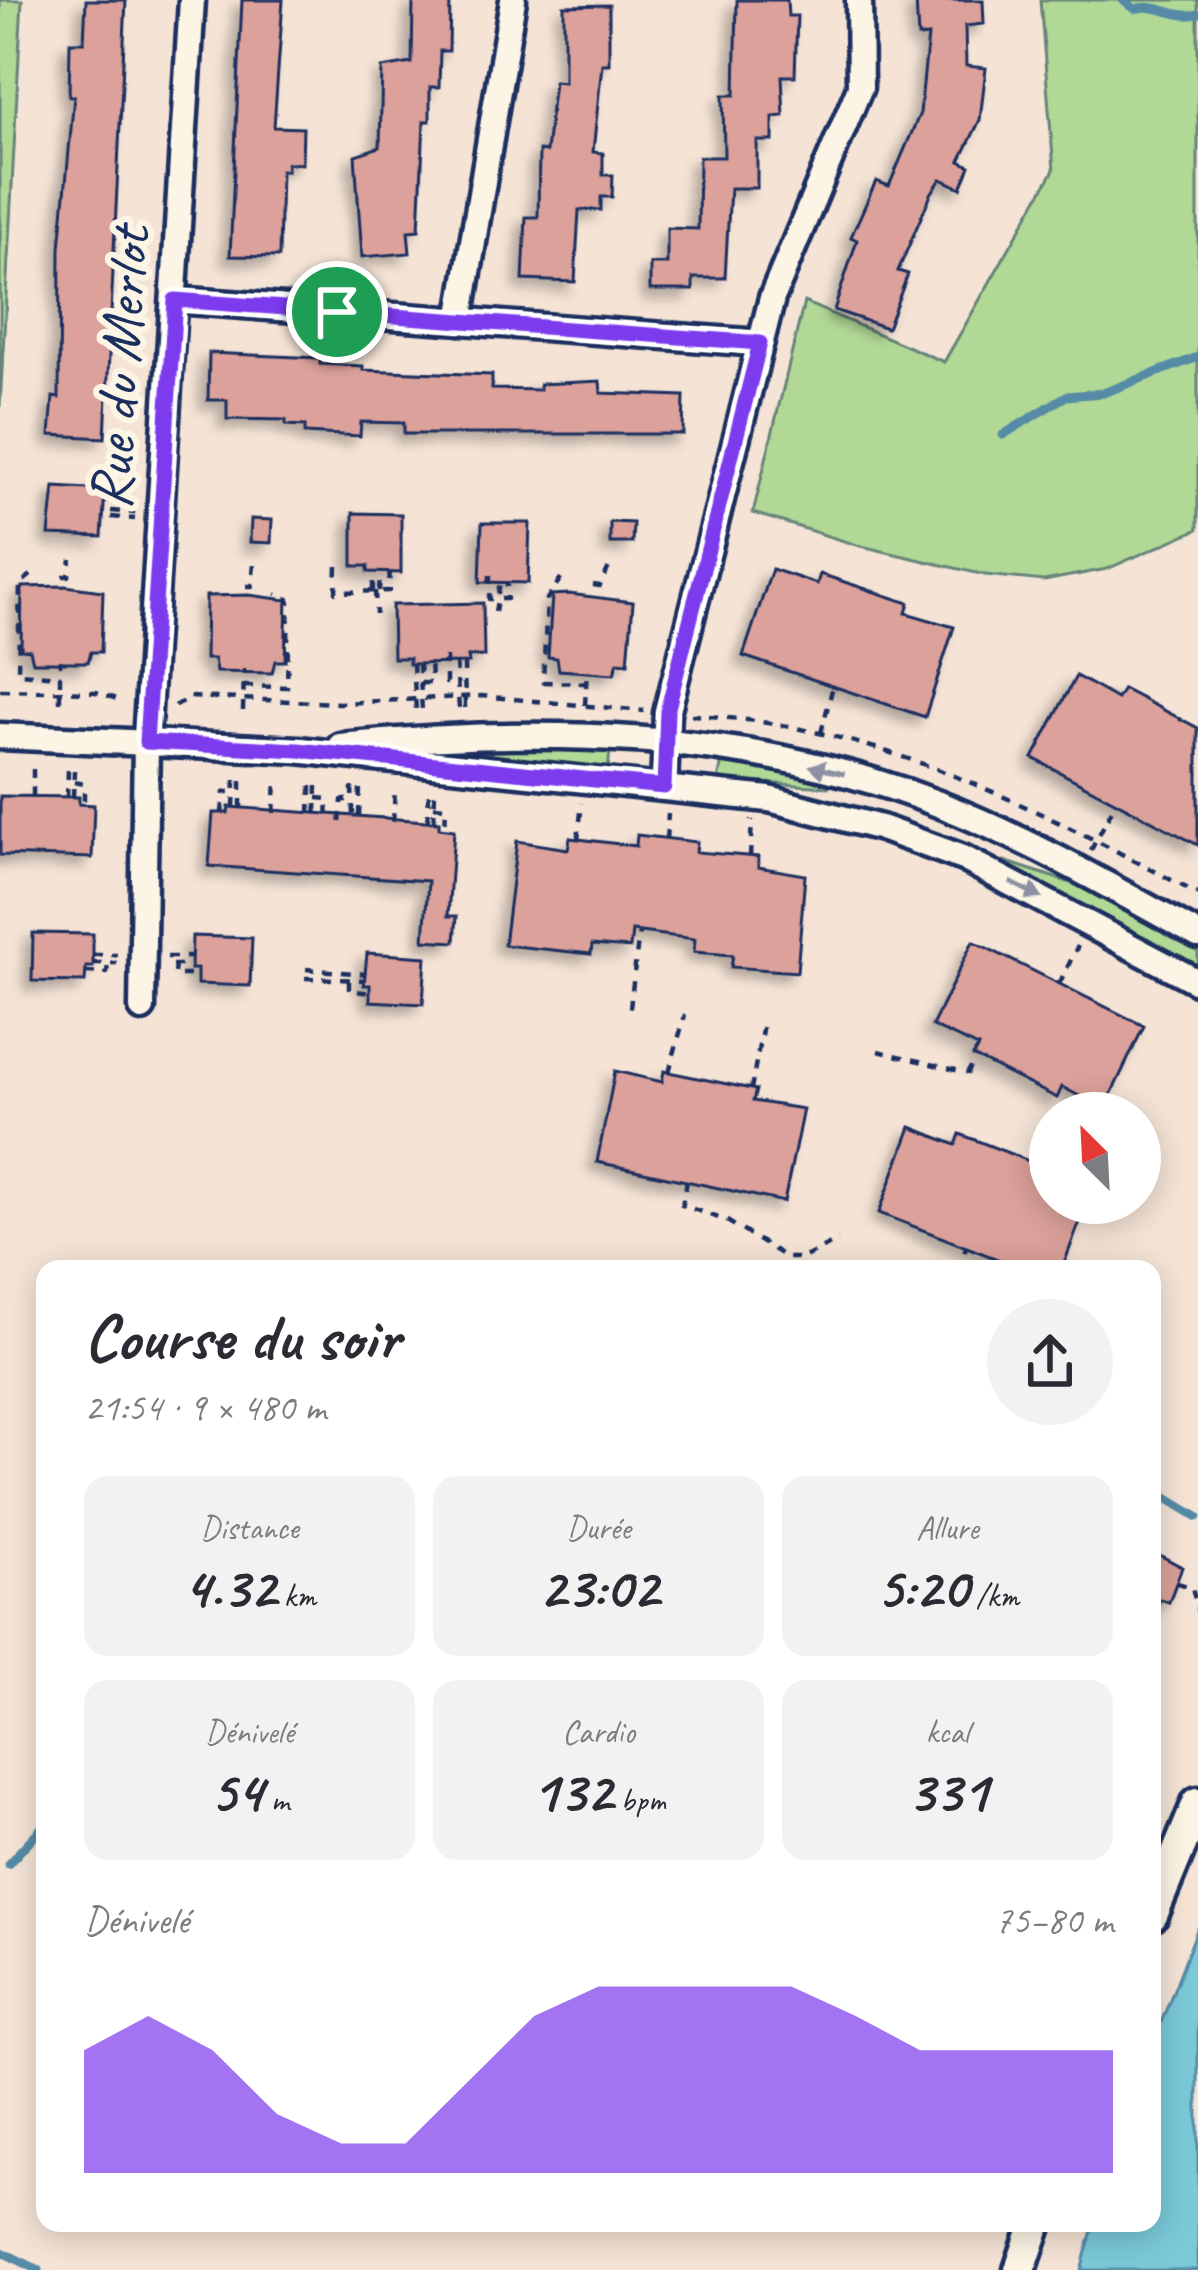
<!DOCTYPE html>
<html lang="fr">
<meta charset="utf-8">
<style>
:root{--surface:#fff;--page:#f2f2f3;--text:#2b2b33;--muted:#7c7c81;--accent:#7c3aed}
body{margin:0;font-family:Caveat,sans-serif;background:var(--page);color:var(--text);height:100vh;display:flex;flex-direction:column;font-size:45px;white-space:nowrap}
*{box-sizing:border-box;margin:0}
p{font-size:39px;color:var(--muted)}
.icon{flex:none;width:66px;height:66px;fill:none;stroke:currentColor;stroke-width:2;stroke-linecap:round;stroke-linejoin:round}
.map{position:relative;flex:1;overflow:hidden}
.drawer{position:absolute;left:36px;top:1260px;width:1125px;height:972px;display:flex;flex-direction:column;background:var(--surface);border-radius:24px;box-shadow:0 6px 30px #0003}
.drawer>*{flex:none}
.needle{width:78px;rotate:336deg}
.fabs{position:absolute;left:1029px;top:1092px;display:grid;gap:24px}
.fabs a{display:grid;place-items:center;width:132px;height:132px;border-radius:50%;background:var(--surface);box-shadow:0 6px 30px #0003;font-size:60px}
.pin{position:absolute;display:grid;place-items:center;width:102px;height:102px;color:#fff;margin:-51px;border:6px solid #fff;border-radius:50%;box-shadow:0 3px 12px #0007}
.round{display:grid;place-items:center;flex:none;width:126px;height:126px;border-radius:63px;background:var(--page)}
.summary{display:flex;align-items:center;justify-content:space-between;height:204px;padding:0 48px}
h1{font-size:66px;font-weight:800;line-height:90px}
.metrics{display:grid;grid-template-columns:repeat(3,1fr);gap:18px;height:204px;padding:12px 48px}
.metrics div{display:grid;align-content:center;border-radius:24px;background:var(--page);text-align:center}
.metrics b{font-size:60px;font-weight:800}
.metrics small{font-size:33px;font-weight:400}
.metrics p{font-size:33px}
.chart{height:336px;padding:24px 48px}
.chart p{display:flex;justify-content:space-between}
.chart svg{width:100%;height:216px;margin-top:12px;fill:var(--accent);opacity:.7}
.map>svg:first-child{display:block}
</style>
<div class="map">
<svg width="1198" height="2270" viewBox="0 0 1198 2270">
<defs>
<filter id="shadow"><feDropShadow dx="-8" dy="8" stdDeviation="6" flood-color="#0004"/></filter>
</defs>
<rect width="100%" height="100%" fill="#f5e4d6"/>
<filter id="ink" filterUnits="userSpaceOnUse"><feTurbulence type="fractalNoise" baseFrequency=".00833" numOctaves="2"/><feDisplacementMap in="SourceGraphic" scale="24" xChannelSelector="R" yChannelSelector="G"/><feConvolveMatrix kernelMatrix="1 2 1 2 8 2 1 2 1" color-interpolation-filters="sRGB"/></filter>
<g filter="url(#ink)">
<!-- green -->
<g fill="#b1d995" stroke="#66847a" stroke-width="3">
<path d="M0 0H22L0 407Z"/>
<path d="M1040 0H1198V529L1107 569 1044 581 985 575 857 545 753 513 804 302 944 362 1054 170Z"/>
<path d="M491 743 610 751 608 771 490 762Z"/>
<path d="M722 761 828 781V787L718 780Z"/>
<path d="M1004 861 1083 887 1198 948V969L1002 864Z"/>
</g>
<!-- water -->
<path fill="#7ac8d8" stroke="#548ba7" stroke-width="3" d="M1198 1927V2270H1081L1094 2223H1152V2046Z"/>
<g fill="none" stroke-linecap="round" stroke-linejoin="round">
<!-- stream -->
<g stroke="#548ba7" stroke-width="9">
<path d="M1123 0 1135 9C1158 2 1176 20 1198 14"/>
<path d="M1003 435 1066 396 1103 393 1198 357"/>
<path d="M1152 1489 1198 1517"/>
<path d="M8 1864 45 1824"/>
<path d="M0 2251 39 2270"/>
</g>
</g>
<!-- building -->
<g fill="#dba19a" stroke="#1b2f5e" stroke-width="3" filter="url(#shadow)">
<path d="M86 0H126L105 438 50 435 53 397 59 398 60 248 74 96H69L70 42H84Z"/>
<path d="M242 0H283L274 127 303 128 302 164 287 163V171L281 170 279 257 230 256Z"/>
<path d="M413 0H450L449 51H440L439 87H430V121H424L419 230 408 231 410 253 362 257 355 155 380 147 382 68 412 63Z"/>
<path d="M737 0H787L788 16H797L795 76H782L784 116 773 117V141H757V188H730L725 278H693V290H650V264H667V228L698 229 699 157H724L723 95H735Z"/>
<path d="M916 0H983L984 24 965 26 966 66 986 68 980 120 960 161 970 166 961 188 941 179 931 194 898 271 908 274 887 328 834 310 857 240 851 237 876 181 889 186 920 113 928 36 918 37Z"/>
<path d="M609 5V64H602L593 152 603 153V175H613L612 197H601V210H579L575 282 523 280 526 217H538L539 151 546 152 554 81 564 82V6Z"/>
<path d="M209 353 320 358V364L363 366V370L492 375V389L540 390V384L600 381 601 393 684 396 683 434H404V423L361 422 360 436 305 433V426L286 425V420L227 419V400H208Z"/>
<path d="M54 487 105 490 102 537 49 535Z"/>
<path d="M353 513 401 514V573L368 572V566H353Z"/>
<path d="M251 519 272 520 271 543 250 542Z"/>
<path d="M610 522 633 523 632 543H610Z"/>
<path d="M482 523H530L528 583 480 582Z"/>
<path d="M772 569 817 584 820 574 909 603 906 613 954 627 925 717 743 656Z"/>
<path d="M65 586 103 591 101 652H91L88 662H33L30 650 21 649 22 587Z"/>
<path d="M569 594 633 602 628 663 618 662 614 674 559 670 557 658 548 657 552 595Z"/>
<path d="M249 595 287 600 285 661H275L272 673 216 672 214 659H205L206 596Z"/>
<path d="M483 603 484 656 468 657 469 663 409 664V658H393L392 605Z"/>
<path d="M1076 676 1117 699 1123 689 1198 728V845L1033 758Z"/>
<path d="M0 796 79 797V804L94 805 92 858 0 855Z"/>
<path d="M229 807 439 822V828L454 830 448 916H457L455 942 424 940 428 881 209 866 213 813H228Z"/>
<path d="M637 835 697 842 696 852 758 857V867L805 875 797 972 731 967 733 955 694 952 695 939 632 931 630 948 592 945 591 954 504 945 517 841 568 849 570 838 636 846Z"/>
<path d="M33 933 93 934V967H86L85 982 32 981Z"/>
<path d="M192 936 252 938 250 986 197 984V969H191Z"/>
<path d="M973 941 1144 1026 1104 1109 1062 1087 1057 1098 973 1056 978 1047 932 1026Z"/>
<path d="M367 953 426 957 423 1004 370 1001V985H364Z"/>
<path d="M615 1071 662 1082 664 1071 756 1090 753 1101 803 1109 784 1202 597 1162Z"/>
<path d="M911 1127 956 1145 960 1134 1047 1168 1043 1178 1050 1180V1203H1087L1062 1269H1023L879 1213Z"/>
<path d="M1152 1551 1182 1567 1169 1602 1160 1599 1152 1617Z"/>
</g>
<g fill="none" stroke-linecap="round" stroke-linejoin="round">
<defs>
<g id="minor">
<path d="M175 300 760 343"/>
<path d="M460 321 513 0"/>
<path d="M0 736 298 750 769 799 881 828 963 858 1198 982"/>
<path d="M340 746C537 726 749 730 936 803 1027 838 1113 888 1198 935"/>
<path d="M664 787 667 713 772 298 860 87 859 0"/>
<path d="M142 1008 146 742 192 0"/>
</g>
<g id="tertiary">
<path d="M1152 1915 1198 1803"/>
<path d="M1020 2270 1036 2223"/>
</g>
</defs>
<!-- minor casing -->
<use href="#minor" stroke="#1b2f5e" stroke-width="33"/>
<!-- tertiary casing -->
<use href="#tertiary" stroke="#1b2f5e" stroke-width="39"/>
<!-- path -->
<g stroke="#1b2f5e" stroke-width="4.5" stroke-dasharray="9 9" stroke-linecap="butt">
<path d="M105 500 133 503"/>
<path d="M111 511 135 513"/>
<path d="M111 517 135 519"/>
<path d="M337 566 336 592 389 591 390 566"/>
<path d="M31 575 20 584 18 673 61 676"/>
<path d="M490 575 489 599H495"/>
<path d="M63 576H69L71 559"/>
<path d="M561 578 547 599 543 682 586 683"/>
<path d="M593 585 600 586 610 565"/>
<path d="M246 586H252L254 564"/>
<path d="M373 591V573"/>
<path d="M375 591 376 614"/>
<path d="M379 591 380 573"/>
<path d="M501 599H507V583"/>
<path d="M495 612 500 582"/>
<path d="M446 657V683L456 682"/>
<path d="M456 663 459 709"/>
<path d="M464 663 465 709"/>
<path d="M413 664 416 710"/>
<path d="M419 664 422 710"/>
<path d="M421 683H431L430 657"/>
<path d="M244 686 287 687 289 599 276 594"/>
<path d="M0 690 96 692 123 701"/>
<path d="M60 702V660"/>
<path d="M585 705 587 669"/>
<path d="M175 706 190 697 340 703 481 696 644 711"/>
<path d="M243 711 244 669"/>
<path d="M691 715C878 724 1035 808 1198 894"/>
<path d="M821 733 833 686"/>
<path d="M33 769V800"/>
<path d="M74 782 84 784V805"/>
<path d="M352 787 353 815"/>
<path d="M67 797 68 770"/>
<path d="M73 797 74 770"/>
<path d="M317 798 328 799 327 821"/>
<path d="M434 806 446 807 445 829"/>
<path d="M234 807 235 780"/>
<path d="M241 808V781"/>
<path d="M222 813 224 792H235"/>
<path d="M274 813 276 782"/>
<path d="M310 813 311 785"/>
<path d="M316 813 317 785"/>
<path d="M359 816 360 787"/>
<path d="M428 821 429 791"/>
<path d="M434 821 435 791"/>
<path d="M340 822 342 800H352"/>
<path d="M393 822 395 789"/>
<path d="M578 839 582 803"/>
<path d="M666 839 668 814"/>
<path d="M1091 850 1116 802"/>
<path d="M750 857 752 820"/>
<path d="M93 955H117"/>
<path d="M167 957H191"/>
<path d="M93 963H117"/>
<path d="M175 964 174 975H197"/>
<path d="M172 965H191"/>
<path d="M306 969 365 974"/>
<path d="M86 972 107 973 108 963"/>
<path d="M305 978 364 980"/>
<path d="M349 981V990L370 993"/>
<path d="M1059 984 1078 946"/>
<path d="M630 1008 639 932"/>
<path d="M878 1051 968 1073 975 1057"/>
<path d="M669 1072 685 1015"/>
<path d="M751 1089 763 1024"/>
<path d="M687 1181 682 1205 727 1221 787 1258H803L838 1240"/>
<path d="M958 1269 966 1247"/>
<path d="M1177 1583 1192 1587 1198 1612"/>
</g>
<!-- minor -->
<use href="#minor" stroke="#fcf5e5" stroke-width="24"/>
<!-- tertiary -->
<use href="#tertiary" stroke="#fcf5e5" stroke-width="30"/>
</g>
<!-- one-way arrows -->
<defs><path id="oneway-solid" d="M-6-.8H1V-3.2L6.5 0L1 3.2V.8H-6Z" transform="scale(3)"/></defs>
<g fill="#8c92a2">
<use href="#oneway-solid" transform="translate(827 770) rotate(-167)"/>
<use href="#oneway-solid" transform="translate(1026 890) rotate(27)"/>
</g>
</g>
<g fill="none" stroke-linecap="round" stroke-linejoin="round" filter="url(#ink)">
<defs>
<path id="route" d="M175 300 760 343 667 712 664 787 298 750 146 742Z"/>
</defs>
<!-- route casing -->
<use href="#route" stroke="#fff" stroke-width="24"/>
<!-- route -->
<use href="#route" stroke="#7c3aed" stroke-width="15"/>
</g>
<g text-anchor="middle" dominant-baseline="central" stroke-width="12" stroke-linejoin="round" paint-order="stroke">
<!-- street labels -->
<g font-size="60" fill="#1b2f5e" stroke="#fcf5e5">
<text transform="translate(119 368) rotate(-86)">Rue du Merlot</text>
</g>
</g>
</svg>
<div class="fabs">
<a><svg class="needle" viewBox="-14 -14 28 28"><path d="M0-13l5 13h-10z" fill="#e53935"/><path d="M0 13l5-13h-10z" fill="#7c7c81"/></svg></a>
</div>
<div class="pin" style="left:337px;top:312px;background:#1e9e55"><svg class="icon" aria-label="arrive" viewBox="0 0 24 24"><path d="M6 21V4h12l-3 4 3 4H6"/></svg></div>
<section class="drawer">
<div class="summary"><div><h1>Course du soir</h1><p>21:54 · 9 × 480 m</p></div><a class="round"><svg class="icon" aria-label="share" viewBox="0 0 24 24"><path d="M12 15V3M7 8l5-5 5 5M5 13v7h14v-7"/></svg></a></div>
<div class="metrics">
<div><p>Distance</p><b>4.32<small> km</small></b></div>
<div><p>Durée</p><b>23:02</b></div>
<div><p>Allure</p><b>5:20<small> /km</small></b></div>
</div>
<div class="metrics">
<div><p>Dénivelé</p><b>54<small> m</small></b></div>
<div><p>Cardio</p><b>132<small> bpm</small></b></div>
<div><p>kcal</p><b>331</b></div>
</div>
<div class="chart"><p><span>Dénivelé</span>75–80 m</p>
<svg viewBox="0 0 160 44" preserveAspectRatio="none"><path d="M0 44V19L10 12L20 19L30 32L40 38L50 38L60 25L70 12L80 6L90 6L100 6L110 6L120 12L130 19L140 19L150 19L160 19V44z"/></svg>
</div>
</section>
</div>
